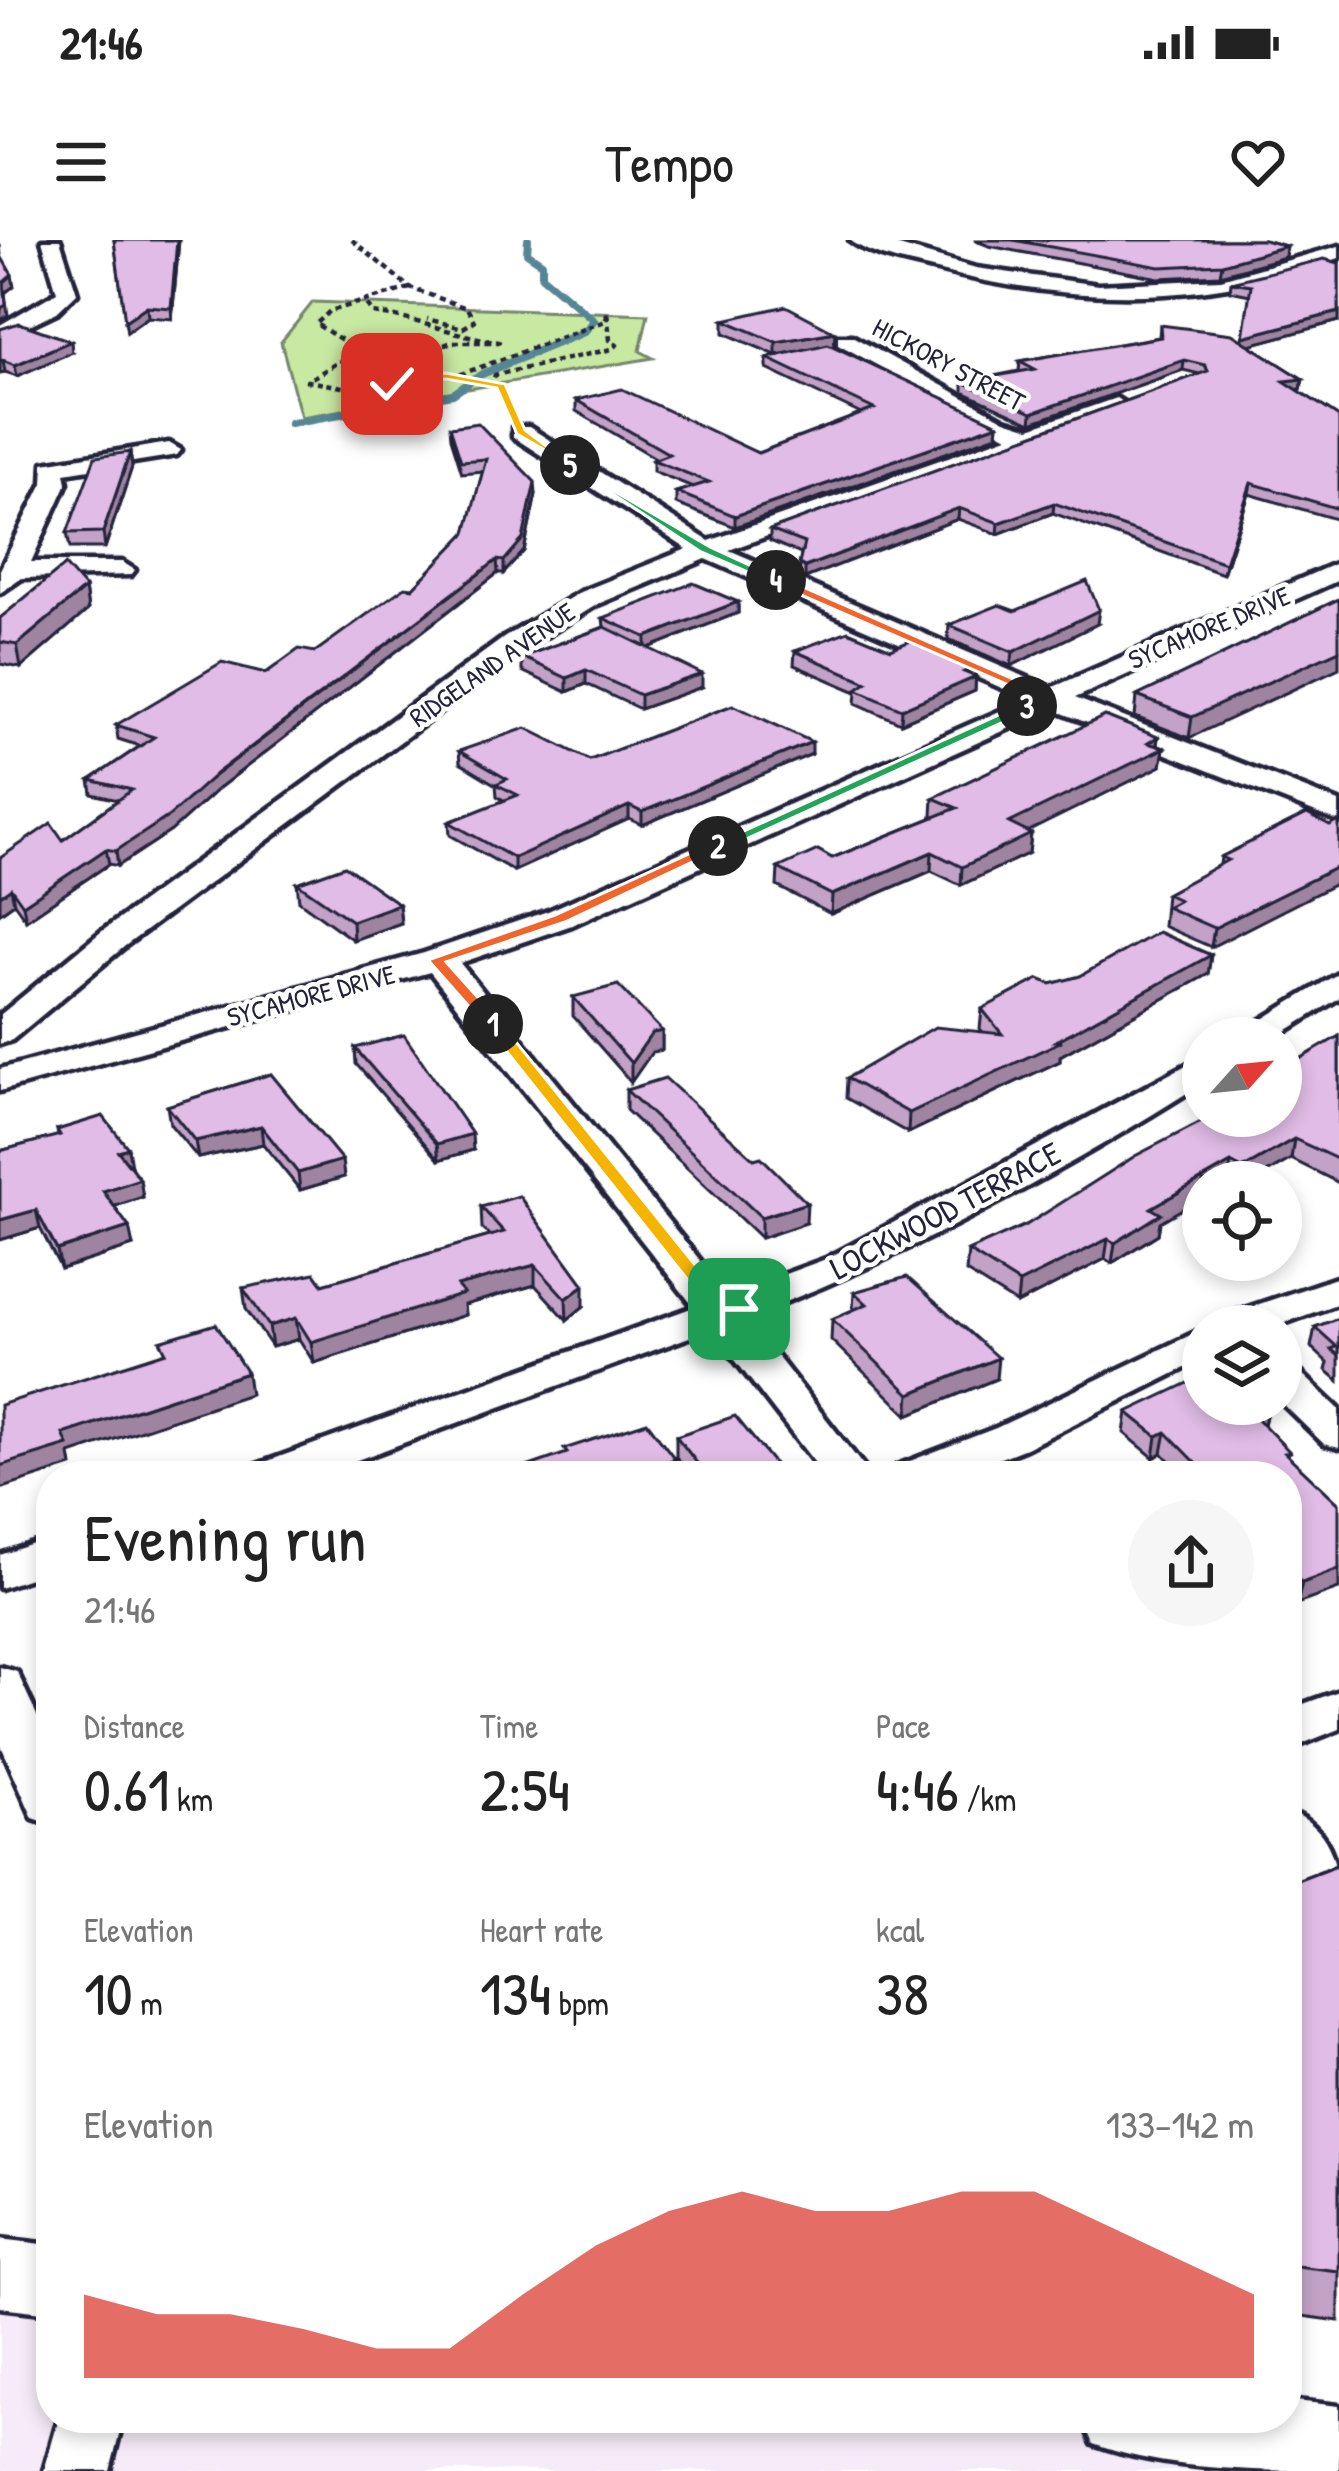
<!DOCTYPE html>
<meta charset="utf-8">
<style>
:root{--surface:#fff;--page:#f6f6f6;--text:#222;--muted:#767676;--accent:#d93025}
body{margin:0;font-family:"Patrick Hand",sans-serif;background:var(--page);color:var(--text);height:100vh;display:flex;flex-direction:column;font-size:45px;white-space:nowrap}
*{box-sizing:border-box;margin:0}
p{font-size:39px;color:var(--muted)}
.icon{flex:none;width:66px;height:66px;fill:none;stroke:currentColor;stroke-width:2;stroke-linecap:round;stroke-linejoin:round}
.map{position:relative;flex:1;overflow:hidden}
.details{position:absolute;left:36px;top:1221px;width:1266px;height:972px;display:flex;flex-direction:column;background:var(--surface);border-radius:48px;box-shadow:0 6px 18px #0003}
.details>*{flex:none}
.needle{width:78px;rotate:63deg}
.controls{position:absolute;left:1182px;top:777px;display:grid;gap:24px}
.controls a{display:grid;place-items:center;width:120px;height:120px;border-radius:50%;background:var(--surface);box-shadow:0 6px 18px #0003;font-size:60px}
.pin{position:absolute;display:grid;place-items:center;width:102px;height:102px;color:#fff;margin:-51px;border-radius:24px;box-shadow:0 6px 18px #0006}
.km{position:absolute;width:60px;height:60px;margin:-30px;border-radius:50%;background:#222;color:#fff;font-size:33px;line-height:60px;text-align:center}
.round{display:grid;place-items:center;flex:none;width:126px;height:126px;border-radius:63px;background:var(--page)}
.head{display:flex;align-items:center;justify-content:space-between;height:204px;padding:0 48px}
h1{font-size:66px;font-weight:600;line-height:90px}
.stats{display:grid;grid-template-columns:repeat(3,1fr);gap:18px;height:204px;padding:12px 48px}
.stats div{display:grid;align-content:center}
.stats b{font-size:60px;font-weight:600}
.stats small{font-size:33px;font-weight:400}
.stats p{font-size:33px}
.chart{height:336px;padding:24px 48px}
.chart p{display:flex;justify-content:space-between}
.chart svg{width:100%;height:216px;margin-top:12px;fill:var(--accent);opacity:.7}
.status{display:flex;justify-content:space-between;align-items:center;height:84px;padding:0 60px;background:var(--surface);direction:ltr}
.status svg{height:33px;fill:currentColor}
header{display:flex;justify-content:space-between;align-items:center;height:156px;padding:0 48px;background:var(--surface);font-size:54px;font-weight:600}
.map>svg:first-child{display:block}
</style>
<div class="status"><b>21:46</b><svg viewBox="0 0 49 12"><path d="M0 12V9h3v3zM5 12V6h3v6zM10 12V3h3v9zM15 12V0h3v12zM26 1h20v11H26zM47 4h2v5h-2z"/></svg></div>
<header><svg class="icon" aria-label="menu" viewBox="0 0 24 24"><path d="M4 6h16M4 12h16M4 18h16"/></svg>Tempo<svg class="icon" aria-label="heart" viewBox="0 0 24 24"><path d="M12 20l-8-8c-3-5 5-10 8-4 3-6 11-1 8 4z"/></svg></header>
<div class="map">
<svg width="1339" height="2231" viewBox="0 0 1339 2231">
<rect width="100%" height="100%" fill="#fff"/>
<filter id="ink" filterUnits="userSpaceOnUse"><feTurbulence type="fractalNoise" baseFrequency=".00833" numOctaves="2"/><feDisplacementMap in="SourceGraphic" scale="24" xChannelSelector="R" yChannelSelector="G"/><feConvolveMatrix kernelMatrix="1 2 1 2 8 2 1 2 1" color-interpolation-filters="sRGB"/></filter>
<g filter="url(#ink)">
<!-- built -->
<path fill="#f6ebf8" d="M0 2013 51 2019V2178H1177L1339 2203V2231H0Z"/>
<!-- green -->
<path fill="#c8e9a2" stroke="#75866e" stroke-width="3" d="M313 62 648 74 640 111 653 118 301 177 281 102Z"/>
<g fill="none" stroke-linecap="round" stroke-linejoin="round">
<!-- stream -->
<path stroke="#568696" stroke-width="8" d="M290 183 453 154 482 134 584 92 594 80 542 36V23L527 13 528 0"/>
<defs>
<g id="minor">
<path d="M42 0H60L77 53 57 72 0 99V85L57 52Z"/>
<path d="M850 0H878L976 28 1098 45 1221 39 1339 6V18C1206 66 1073 65 937 30 910 23 871 17 850 0Z"/>
<path d="M838 96H852L1005 180 1030 188 1116 158 1127 165 729 310 1051 448 1339 322V340L1075 458 1339 562V582L1052 469 572 685 460 723 728 1055 826 1019 1203 816V843C1059 934 905 1018 746 1077L871 1236H825L711 1089 314 1236H248L254 1226 694 1067 430 732 0 851V829L424 713 548 671 1027 459 706 319 598 364 525 409 125 706 12 800 0 804V775L101 692 505 397 580 352 687 309 513 197V187H529L709 301 1008 196 838 104Z"/>
<path d="M169 203 181 210 177 215 65 233 67 243 31 322H122L135 330 131 335 22 338 0 353V330L43 243 44 223Z"/>
<path d="M1339 733V758L1275 798H1232Z"/>
<path d="M1339 1037V1063L1276 1086H1215L1221 1077Z"/>
<path d="M1203 1089V1119L1026 1208 955 1236H891L897 1226 996 1188Z"/>
<path d="M1281 1124 1296 1128 1339 1169V1208L1324 1204 1281 1162Z"/>
<path d="M51 1298V1331L0 1348V1315Z"/>
<path d="M0 1427 17 1432 51 1506V1584L33 1578 0 1503Z"/>
<path d="M1339 1451V1489L1287 1510V1470Z"/>
<path d="M1287 1571C1329 1584 1339 1624 1339 1663 1285 1681 1287 1603 1287 1571Z"/>
<path d="M59 2178H123L110 2231H44Z"/>
</g>
<g id="major">
<path d="M0 1999 51 2005V2073L0 2067Z"/>
<path d="M1287 2160 1339 2166V2231C1259 2231 1168 2231 1093 2204L1082 2178H1287Z"/>
</g>
</defs>
<!-- minor casing -->
<use href="#minor" stroke="#22223b" stroke-width="9"/>
<!-- major casing -->
<use href="#major" stroke="#22223b" stroke-width="9"/>
<!-- path -->
<g stroke="#22223b" stroke-width="4.5" stroke-dasharray="6 4.5" stroke-linecap="butt">
<path d="M352 0 410 48 467 68 474 81 463 88 427 79"/>
<path d="M410 48 330 71 316 84 358 110 307 141 361 150 399 137 459 135 605 81 607 71 610 100 617 105 612 109 495 135 492 143"/>
<path d="M367 65 373 73C417 79 455 95 499 102H452L396 124"/>
<path d="M349 117 436 134"/>
<path d="M462 138 502 146 509 174"/>
</g>
<!-- minor -->
<use href="#minor" fill="#fff" fill-rule="evenodd"/>
<!-- major -->
<use href="#major" fill="#fff" fill-rule="evenodd"/>
</g>
<!-- wall -->
<g fill="#c2a2c6" stroke="#22223b" stroke-width="3">
<path d="M114 0H179L172 79 148 77 127 92Z"/>
<path d="M974 0H1264L1286 6 1285 17 1220 35 1159 38 989 6Z"/>
<path d="M1339 23V81L1249 105 1303 139 1301 149 1297 150 1339 177V280L1249 254 1223 334 1053 273 998 294 958 279 805 338 799 336 801 314 770 301V290L1200 134 1183 130 1031 183 963 152V142L1019 131 1020 121 1159 97 1160 85 1242 101 1250 55 1230 51 1231 42Z"/>
<path d="M724 80 834 105 832 106 998 184 997 195 735 287 676 264V252L693 247 653 231V220L657 219 576 171V160L758 213 861 174 767 129V118L776 115 724 93Z"/>
<path d="M0 89 72 112 17 136 5 132 0 133Z"/>
<path d="M450 187 536 254 524 311 504 333H498L219 548 171 591 118 626 109 624 26 680 14 663 0 673V618L63 600 118 560 92 554 90 540 140 506 118 499 116 485 266 433 315 412 413 348 466 293 483 231 462 233 451 198Z"/>
<path d="M130 212 132 227 105 308H70L67 293Z"/>
<path d="M85 348 88 370 21 428 0 424V378Z"/>
<path d="M1339 359 1189 498 1135 477 1137 456Z"/>
<path d="M738 362V373L648 408 702 447 640 469 586 444 567 452 522 431V417L604 387 603 378Z"/>
<path d="M1015 371 1097 384 1011 426 948 399 949 385Z"/>
<path d="M891 409 976 427 975 451 901 483 856 463 857 452 794 425 795 411Z"/>
<path d="M1158 497 1157 506 1164 508 1161 526 1026 592 1031 594 1029 613 961 645 931 631 831 674 777 646 778 628 832 618 934 577 932 576 933 558Z"/>
<path d="M459 511 590 520 812 514 642 585 629 579 514 631 450 595 449 582 505 561 497 556 496 545 460 523Z"/>
<path d="M1307 574 1211 707 1163 686 1166 654 1220 625 1221 617Z"/>
<path d="M297 643 399 664 401 683 353 700 299 661Z"/>
<path d="M1211 715 1208 734 1060 816V821L908 893 846 858 847 838 983 792 980 789 982 769 1051 744Z"/>
<path d="M573 757 662 791V810L652 812 631 842 573 776Z"/>
<path d="M1339 796V943L1291 919 1251 942H1203L1160 982 1158 994 1112 1023 1105 1019 1017 1064 966 1032 968 1011 1028 984 1210 883Z"/>
<path d="M355 808 473 910 439 920 356 824Z"/>
<path d="M271 834 344 937 300 950 263 904 198 918 170 884 167 866Z"/>
<path d="M626 850 806 983 761 998 626 870Z"/>
<path d="M57 890 131 926 143 957 115 966 133 1006 61 1029 40 988 0 1000V911L58 896Z"/>
<path d="M481 967 584 1066 567 1080 535 1045 464 1065 465 1075 314 1123 299 1099 272 1107 246 1069 243 1048 323 1044 490 996 482 988Z"/>
<path d="M854 1052 996 1139 908 1175 831 1100 832 1079 853 1070Z"/>
<path d="M1339 1078V1141L1326 1130 1328 1123 1311 1107 1315 1087Z"/>
<path d="M1268 1167 1264 1185 1289 1217 1339 1264 1297 1364 1287 1354V1236H1184L1162 1213 1154 1218 1124 1193 1127 1172Z"/>
<path d="M676 1196 784 1236H691L676 1217Z"/>
<path d="M1339 1624V2081L1287 2074V1641L1289 1643Z"/>
</g>
<!-- shaded-wall -->
<g fill="#9e84a1" stroke="#22223b" stroke-width="3">
<path d="M177 0H179L172 79 171 68Z"/>
<path d="M1286 6 1285 17 1220 35 1222 24Z"/>
<path d="M12 35 14 46 5 53 8 75 0 81 4 42Z"/>
<path d="M147 66 148 77 127 92 125 81Z"/>
<path d="M1339 72V81L1242 107 1243 97Z"/>
<path d="M835 92 834 105 776 115V102Z"/>
<path d="M71 101 72 112 17 136 15 125Z"/>
<path d="M3 120 5 132 0 133V121Z"/>
<path d="M1184 120 1183 130 1031 183 1032 173Z"/>
<path d="M1303 139 1301 149 1282 151 1284 141Z"/>
<path d="M998 184 997 195 735 287V276Z"/>
<path d="M130 212 132 227 105 308 103 292Z"/>
<path d="M535 242 536 254 524 311 504 333V321Z"/>
<path d="M1251 243 1249 254 1223 334 1225 323Z"/>
<path d="M1054 263 1053 273 998 294 999 283Z"/>
<path d="M959 268 958 279 805 338V327Z"/>
<path d="M497 320 498 333 219 548 171 591 118 626 116 611Z"/>
<path d="M85 348 88 370 21 428 17 405Z"/>
<path d="M738 362V373L646 409V397Z"/>
<path d="M1099 370 1097 384 1011 426 1013 412Z"/>
<path d="M1339 410V428L1189 498 1192 477Z"/>
<path d="M976 427 975 451 901 483 902 469 964 432Z"/>
<path d="M586 430V444L567 452V438Z"/>
<path d="M702 434V447L640 469V455Z"/>
<path d="M1158 497 1156 512 1164 508 1161 526 1007 602 1009 583Z"/>
<path d="M812 502V514L642 585V572Z"/>
<path d="M629 566V579L514 631V618Z"/>
<path d="M1031 594 1029 613 961 645 962 627Z"/>
<path d="M106 609 109 624 26 680 23 665Z"/>
<path d="M932 612 931 631 831 674 832 655Z"/>
<path d="M1339 626V642L1211 707 1214 688Z"/>
<path d="M11 648 14 663 0 673V656Z"/>
<path d="M399 664 401 683 353 700 352 681Z"/>
<path d="M1211 715 1208 734 1060 816V821L908 893 909 873 1056 801Z"/>
<path d="M662 791V810L652 812 631 842V823L652 793Z"/>
<path d="M261 886 263 904 198 918 195 901Z"/>
<path d="M472 894 473 910 439 920 437 904Z"/>
<path d="M1294 899 1291 919 1251 942H1240L1242 929Z"/>
<path d="M128 908 131 926 121 929 118 911Z"/>
<path d="M342 920 344 937 300 950 298 933Z"/>
<path d="M1231 923 1228 942H1203V957L1160 982 1158 994 1112 1023 1115 1003 1151 968Z"/>
<path d="M140 939 143 957 106 969 103 951Z"/>
<path d="M807 963 806 983 761 998V977Z"/>
<path d="M36 970 40 988 0 1000V980Z"/>
<path d="M129 987 133 1006 61 1029 57 1010Z"/>
<path d="M1108 999 1105 1019 1017 1064 1019 1043Z"/>
<path d="M535 1025V1045L464 1065 465 1075 314 1123 311 1102 457 1046Z"/>
<path d="M584 1045V1066L567 1080 566 1059Z"/>
<path d="M296 1078 299 1099 272 1107 269 1086Z"/>
<path d="M998 1118 996 1139 908 1175 910 1154Z"/>
<path d="M247 1133 250 1154 70 1214 72 1226 0 1249V1226L63 1194Z"/>
<path d="M1268 1167 1263 1188 1255 1176Z"/>
<path d="M1166 1192 1162 1213 1154 1218 1157 1196Z"/>
<path d="M675 1219V1236H625Z"/>
<path d="M1339 1329V1349L1297 1364 1302 1343Z"/>
</g>
<!-- building -->
<g fill="#e1bce6" stroke="#22223b" stroke-width="3">
<path d="M114 0H177L171 68 147 66 125 81Z"/>
<path d="M1013 0H1264L1286 6 1222 24 1160 27Z"/>
<path d="M0 4 1 16 12 35 4 42 6 65 0 69Z"/>
<path d="M1324 19 1339 23V72L1243 97 1251 45 1231 42Z"/>
<path d="M786 66 835 92 776 102 724 80Z"/>
<path d="M19 83 71 101 15 125 3 120 0 121V89Z"/>
<path d="M1160 85 1232 94 1303 139 1284 141 1339 177V269L1251 243 1225 323 1054 263 999 283 959 268 805 327 799 324 804 303 770 290 1208 131 1205 125 1184 120 1032 173 963 142 1035 129 1020 121 1161 97Z"/>
<path d="M828 104 998 184 735 276 676 252 709 242 653 220 669 214 576 160 622 149 758 213 874 169 767 118Z"/>
<path d="M478 183 535 242 523 299 504 321 497 320 217 533 169 576 116 611 106 609 23 665 11 648 0 656V618L51 583 63 600 132 550 90 540 154 497 116 485 222 422 266 433 299 409 315 412 405 347 413 348 466 293 486 219 461 221 450 187Z"/>
<path d="M130 212 103 292 67 293 95 217Z"/>
<path d="M65 325 85 348 17 405 0 402V378Z"/>
<path d="M1087 341 1099 370 1013 412 949 385 999 365 1015 371Z"/>
<path d="M693 343 738 362 646 397 603 378Z"/>
<path d="M1339 359V410L1192 477 1137 456Z"/>
<path d="M605 387 702 434 640 455 586 430 567 438 522 417Z"/>
<path d="M848 391 891 409 913 400 976 427 964 432 976 437 902 469 857 449 867 442 795 411Z"/>
<path d="M733 465 812 502 642 572 629 566 514 618 449 582 518 555 496 544 507 539 459 511 526 488 590 520Z"/>
<path d="M1105 476 1158 497 1148 503 1164 508 1009 583 1031 594 962 627 932 612 832 655 778 628 818 610 832 618 957 568 933 558Z"/>
<path d="M1307 574 1330 586 1339 581V626L1214 688 1166 667 1179 660 1166 654 1228 620 1221 617Z"/>
<path d="M345 626 399 664 352 681 297 643Z"/>
<path d="M1158 692 1211 715 1056 801H1062L909 873 847 838 935 787 1002 794 982 769 1039 739 1051 744 1080 736Z"/>
<path d="M618 745 662 791 652 793 631 823 573 757Z"/>
<path d="M404 795 472 894 437 904 355 808Z"/>
<path d="M1339 796V920L1294 899 1242 929 1231 923 1151 968 1161 974 1115 1003 1108 999 1019 1043 968 1011 1028 984 1135 916 1205 880 1210 883 1219 876H1281V830Z"/>
<path d="M271 834 342 920 298 933 261 886 195 901 167 866Z"/>
<path d="M665 838 754 919 761 917 807 963 761 977 626 850Z"/>
<path d="M103 876 128 908 118 911 140 939 103 951 129 987 57 1010 36 970 0 980V911L60 895 57 890Z"/>
<path d="M519 956 584 1045 566 1059 535 1025 457 1046 464 1054 311 1102 296 1078 269 1086 243 1048 315 1033 323 1044 504 992 481 967Z"/>
<path d="M907 1037 998 1118 910 1154 832 1079 867 1064 854 1052Z"/>
<path d="M1339 1078V1116L1331 1109 1337 1107 1315 1087Z"/>
<path d="M216 1084 247 1133 63 1194 68 1205 0 1226V1165L166 1112 160 1101Z"/>
<path d="M1203 1136V1164H1264L1268 1167 1255 1176 1290 1212 1285 1213 1339 1264V1329L1302 1343 1287 1328V1236H1209L1166 1192 1157 1196 1127 1172Z"/>
<path d="M735 1176 784 1236H707L676 1196Z"/>
<path d="M647 1182 675 1219 625 1236H501L567 1213 564 1209Z"/>
<path d="M1041 1221 1056 1236H1000Z"/>
<path d="M1339 1624V2031L1287 2025V1641L1289 1643Z"/>
</g>
</g>
<!-- split-1 -->
<path fill="#f5b400" stroke="#fff" stroke-width="3" d="M488 781H499L728 1066 745 1064V1073L718 1078 488 788Z"/>
<!-- split-2 -->
<path fill="#f0652b" stroke="#fff" stroke-width="3" d="M713 603 726 606 565 682 446 722 499 781V788H488L428 720 555 675Z"/>
<!-- split-3 -->
<path fill="#22a559" stroke="#fff" stroke-width="3" d="M1027 462 1032 469 724 609 711 606Z"/>
<!-- split-4 -->
<path fill="#f0652b" stroke="#fff" stroke-width="3" d="M771 337H780L1054 457 1023 469V463L1036 457 771 342Z"/>
<!-- split-5 -->
<path fill="#22a559" stroke="#fff" stroke-width="3" d="M566 223 710 307 782 340 771 342 701 312Z"/>
<!-- split-6 -->
<path fill="#f5b400" stroke="#fff" stroke-width="3" d="M446 133 505 144 525 190 574 227 517 194 497 148 446 139 387 144 400 134Z"/>
<g text-anchor="middle" dominant-baseline="central" stroke-width="9" stroke-linejoin="round" paint-order="stroke">
<!-- far-street labels -->
<g font-size="27" fill="#22223b" stroke="#fff">
<text transform="translate(949 124) rotate(28)">HICKORY STREET</text>
<text transform="translate(1209 387) rotate(-23)">SYCAMORE DRIVE</text>
<text transform="translate(492 424) rotate(-35)">RIDGELAND AVENUE</text>
<text transform="translate(311 755) rotate(-15)">SYCAMORE DRIVE</text>
</g>
<!-- street labels -->
<g font-size="33" fill="#22223b" stroke="#fff">
<text transform="translate(945 970) rotate(-28)">LOCKWOOD TERRACE</text>
</g>
</g>
</svg>
<div class="controls">
<a><svg class="needle" viewBox="-14 -14 28 28"><path d="M0-13l5 13h-10z" fill="#e53935"/><path d="M0 13l5-13h-10z" fill="#767676"/></svg></a>
<a><svg class="icon" aria-label="locate" viewBox="0 0 24 24"><circle cx="12" cy="12" r="6"/><path d="M12 2v4M12 18v4M2 12h4M18 12h4"/></svg></a>
<a><svg class="icon" aria-label="layers" viewBox="0 0 24 24"><path d="M12 4l9 5-9 5-9-5zM3 14l9 5 9-5"/></svg></a>
</div>
<div class="pin" style="left:739px;top:1069px;background:#1e9e55"><svg class="icon" aria-label="arrive" viewBox="0 0 24 24"><path d="M6 21V4h12l-3 4 3 4H6"/></svg></div>
<div class="pin" style="left:392px;top:144px;background:#d93025"><svg class="icon" aria-label="check" viewBox="0 0 24 24"><path d="M5 12l5 5 9-10"/></svg></div>
<b class="km" style="left:493px;top:784px">1</b>
<b class="km" style="left:718px;top:606px">2</b>
<b class="km" style="left:1027px;top:466px">3</b>
<b class="km" style="left:776px;top:340px">4</b>
<b class="km" style="left:570px;top:225px">5</b>
<section class="details">
<div class="head"><div><h1>Evening run</h1><p>21:46</p></div><a class="round"><svg class="icon" aria-label="share" viewBox="0 0 24 24"><path d="M12 15V3M7 8l5-5 5 5M5 13v7h14v-7"/></svg></a></div>
<div class="stats">
<div><p>Distance</p><b>0.61<small> km</small></b></div>
<div><p>Time</p><b>2:54</b></div>
<div><p>Pace</p><b>4:46<small> /km</small></b></div>
</div>
<div class="stats">
<div><p>Elevation</p><b>10<small> m</small></b></div>
<div><p>Heart rate</p><b>134<small> bpm</small></b></div>
<div><p>kcal</p><b>38</b></div>
</div>
<div class="chart"><p><span>Elevation</span>133–142 m</p>
<svg viewBox="0 0 160 44" preserveAspectRatio="none"><path d="M0 44V27L10 31L20 31L30 34L40 38L50 38L60 27L70 17L80 10L90 6L100 10L110 10L120 6L130 6L140 13L150 20L160 27V44z"/></svg>
</div>
</section>
</div>
